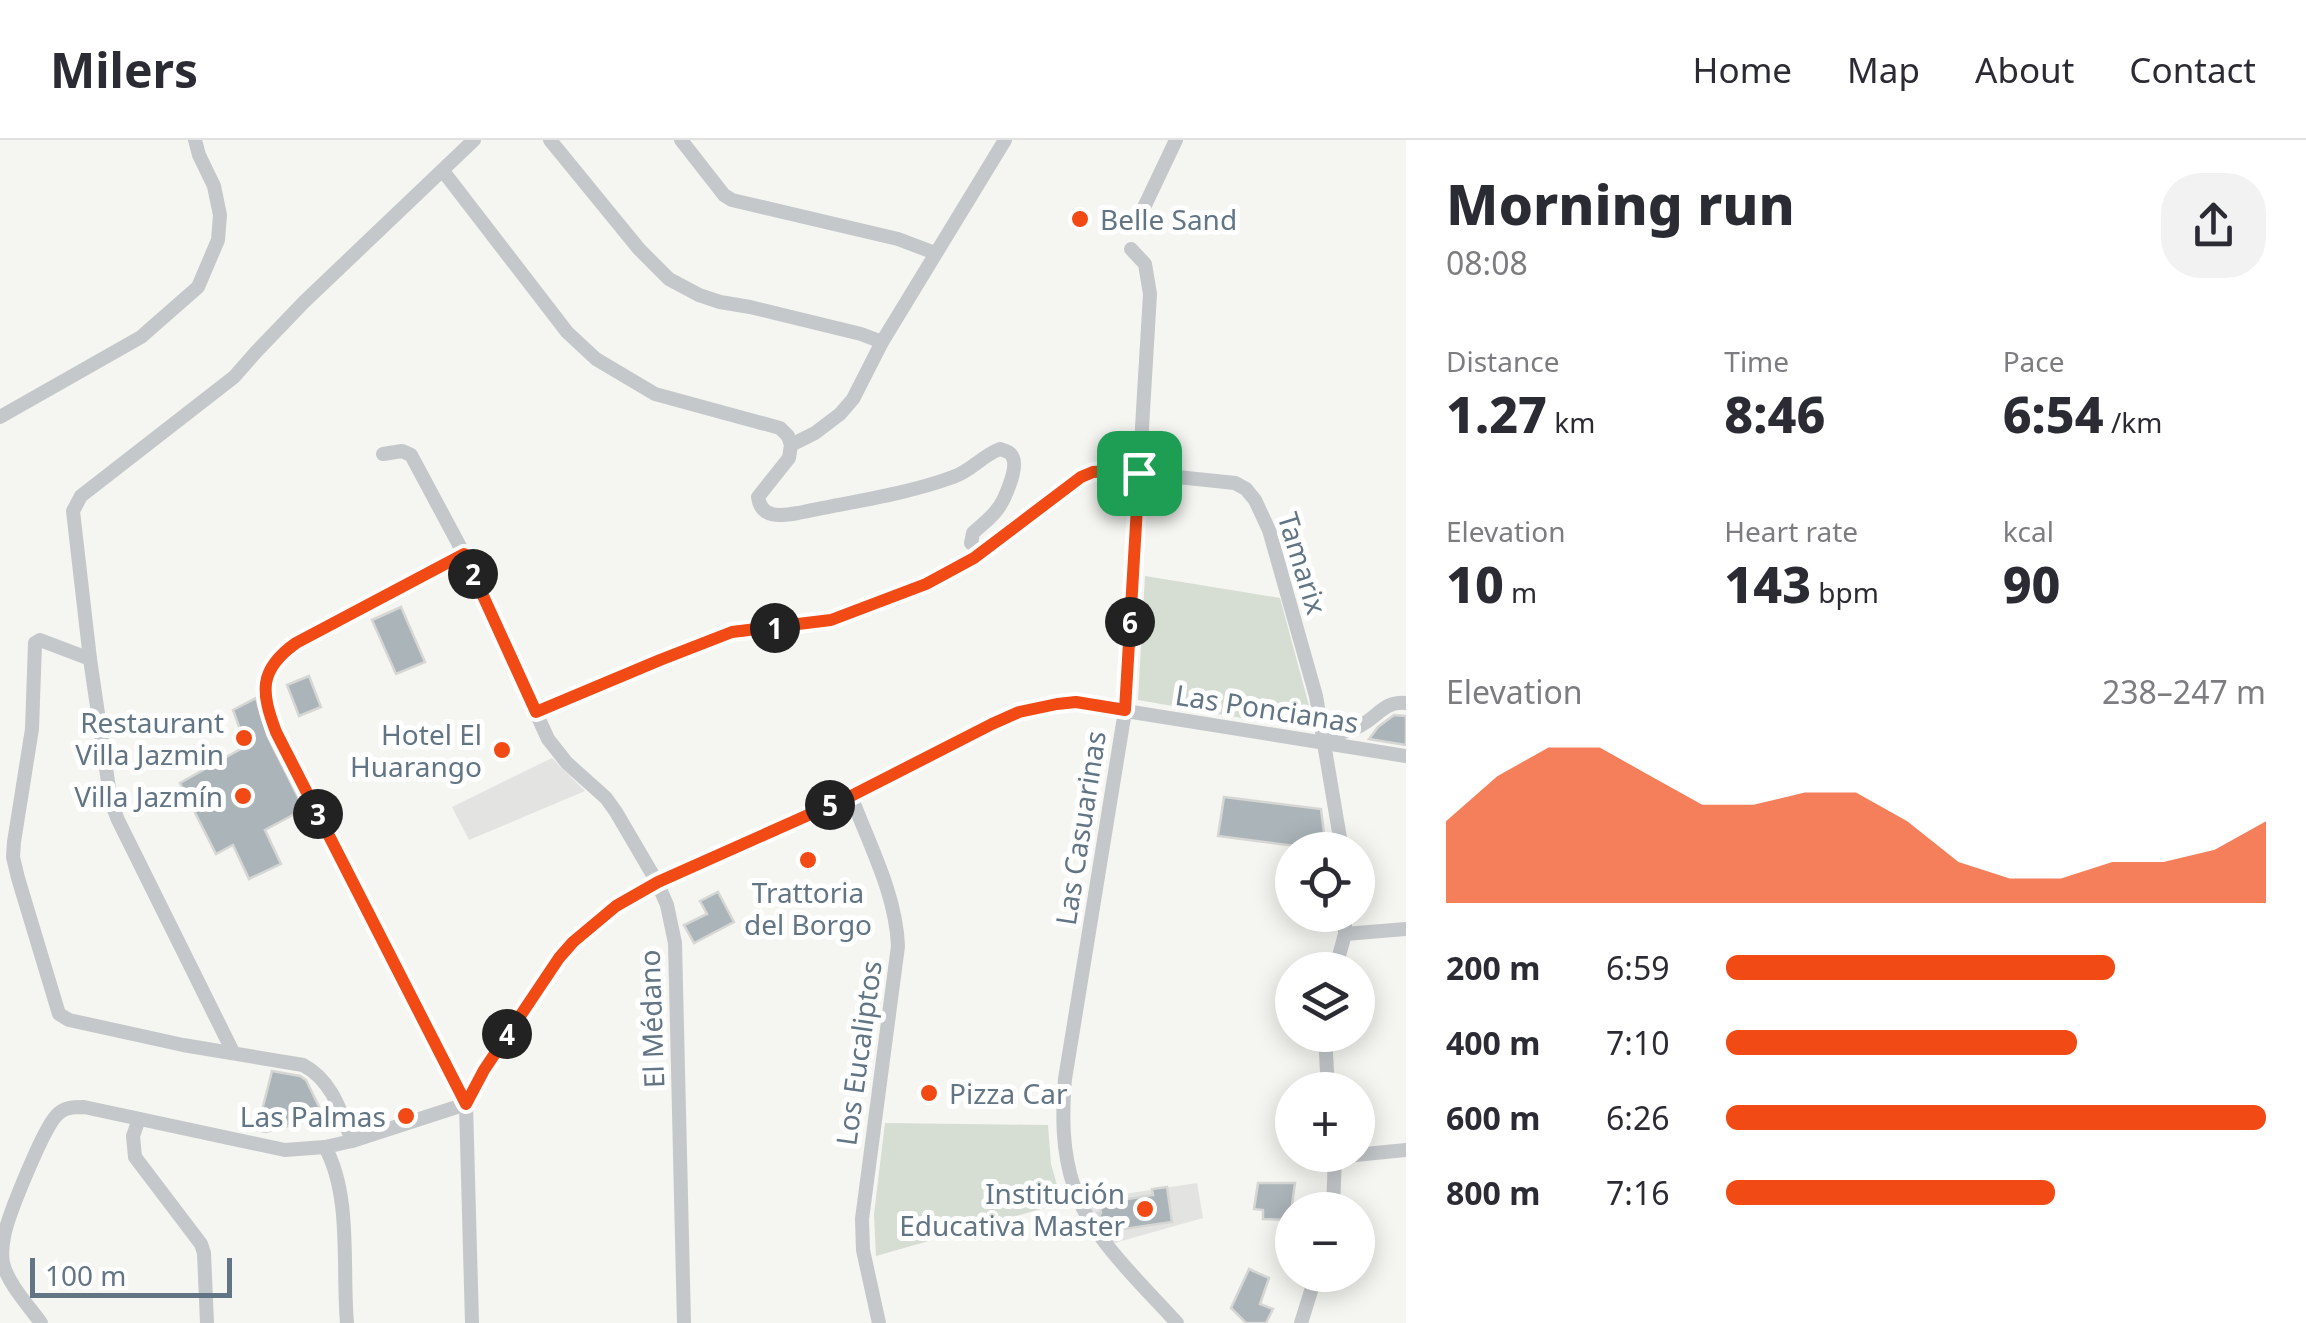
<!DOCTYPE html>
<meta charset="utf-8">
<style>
:root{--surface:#fff;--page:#f2f2f3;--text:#2b2b33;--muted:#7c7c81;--line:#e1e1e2;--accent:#f14a15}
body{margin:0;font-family:"Noto Sans",sans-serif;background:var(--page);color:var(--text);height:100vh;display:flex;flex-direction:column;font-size:38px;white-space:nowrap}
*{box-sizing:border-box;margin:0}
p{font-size:32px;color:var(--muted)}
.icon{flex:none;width:55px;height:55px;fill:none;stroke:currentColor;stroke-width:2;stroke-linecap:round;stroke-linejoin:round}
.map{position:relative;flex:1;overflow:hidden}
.panel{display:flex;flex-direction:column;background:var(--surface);width:900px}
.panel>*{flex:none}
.tools{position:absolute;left:1275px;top:692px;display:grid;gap:20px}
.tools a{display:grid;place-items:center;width:100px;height:100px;border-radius:50%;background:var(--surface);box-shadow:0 5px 25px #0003;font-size:50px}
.scale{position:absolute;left:30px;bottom:25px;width:202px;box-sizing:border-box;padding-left:10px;border:5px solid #627585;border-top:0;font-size:28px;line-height:35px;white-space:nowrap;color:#627585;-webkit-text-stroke:8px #fff;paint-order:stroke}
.pin{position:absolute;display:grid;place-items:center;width:85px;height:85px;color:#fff;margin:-42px;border-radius:20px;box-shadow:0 5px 15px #0006}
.km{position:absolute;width:50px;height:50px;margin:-25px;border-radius:50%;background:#222;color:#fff;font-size:28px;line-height:50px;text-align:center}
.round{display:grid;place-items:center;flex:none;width:105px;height:105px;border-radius:40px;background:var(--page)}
.summary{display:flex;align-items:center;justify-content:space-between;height:170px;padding:0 40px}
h1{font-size:55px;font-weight:800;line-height:75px}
.metrics{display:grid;grid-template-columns:repeat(3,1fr);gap:15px;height:170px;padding:10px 40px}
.metrics div{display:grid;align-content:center}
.metrics b{font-size:50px;font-weight:800}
.metrics small{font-size:28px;font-weight:400}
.metrics p{font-size:28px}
.chart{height:280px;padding:20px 40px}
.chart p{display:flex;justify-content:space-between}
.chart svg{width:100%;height:180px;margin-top:10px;fill:var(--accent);opacity:.7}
ul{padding:0 40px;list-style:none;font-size:32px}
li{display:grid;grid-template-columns:160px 120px 1fr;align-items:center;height:75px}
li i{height:25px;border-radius:12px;background:var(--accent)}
header{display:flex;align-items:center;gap:60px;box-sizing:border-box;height:140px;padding:0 50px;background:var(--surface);border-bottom:2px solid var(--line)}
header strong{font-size:48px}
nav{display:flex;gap:55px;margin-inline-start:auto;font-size:35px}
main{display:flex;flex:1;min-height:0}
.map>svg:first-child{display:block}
</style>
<header>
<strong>Milers</strong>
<nav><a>Home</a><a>Map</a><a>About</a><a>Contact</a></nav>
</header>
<main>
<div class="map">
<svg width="1406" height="1183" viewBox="0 0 1406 1183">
<rect width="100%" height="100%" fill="#f5f5f1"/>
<!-- built -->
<g fill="#e3e4e2">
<path d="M552 618 585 651 469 700 452 667Z"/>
<path d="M1197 1043 1203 1078 1111 1104 1084 1060Z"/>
</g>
<!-- green -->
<g fill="#d6ddd2">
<path d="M1145 436 1280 458 1314 584 1310 590 1138 560Z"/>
<path d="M885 983 1048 985 1051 1024 1062 1063 876 1116 874 1074Z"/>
</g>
<!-- building -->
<g fill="#abb4b9" stroke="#d6d6d4" stroke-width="2.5">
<path d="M401 467 425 522 396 534 372 480Z"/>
<path d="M309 536 321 567 299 576 287 545Z"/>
<path d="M256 558 268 597 304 669 265 690 281 724 249 739 233 705 216 714 180 643 246 606 233 570Z"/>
<path d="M1394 575 1406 576V605L1369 599 1378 587Z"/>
<path d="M1224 657 1321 669 1326 710 1218 696Z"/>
<path d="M718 752 734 782 694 803 684 785 707 774 700 761Z"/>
<path d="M272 931 300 936 306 940 324 977 266 992 257 990Z"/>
<path d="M1258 1043H1295L1290 1080 1263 1079V1070L1254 1069Z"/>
<path d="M1167 1047 1172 1082 1110 1091 1098 1073H1101L1099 1057 1120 1054 1121 1060 1153 1055 1152 1049Z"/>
<path d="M1249 1129 1269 1138 1260 1164 1273 1169 1266 1183H1246L1231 1168Z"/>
</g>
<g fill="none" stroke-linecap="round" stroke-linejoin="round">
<!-- minor -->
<g stroke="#c4c8cb" stroke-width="14">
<path d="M550 0 639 109 669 139 699 155 720 162 750 167 861 194 882 202"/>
<path d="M681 0 724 55 732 60 898 99 935 113"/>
<path d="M443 31 567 192 596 219 655 254 780 288 788 296 791 305"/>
<path d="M1138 80 1176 0"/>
<path d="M1131 109 1145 124 1150 154 1125 571 1065 939C1062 976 1062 1011 1074 1047 1090 1097 1142 1144 1177 1183"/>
<path d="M0 277 141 197 198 147 218 100 220 75 214 46 199 15 195 0"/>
<path d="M383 314 402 311 411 315 464 414 548 599 567 623 606 658 616 672 657 742 667 765 675 803 684 1183"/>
<path d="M982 413 971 403 973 393C980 386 990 379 996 371 1004 362 1018 329 1013 318 1011 312 1006 311 1000 309 983 315 971 331 953 337 904 355 849 362 798 373 781 376 761 379 758 357L789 318 791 305 815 293 840 274 853 259 882 202 1005 0"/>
<path d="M90 519 40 500 35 503 32 589 14 702 13 717 18 738 59 874 69 880 183 905 303 925C332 940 341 972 352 1001"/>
<path d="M536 572 660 520 732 493 831 480 926 444 974 418 1059 353 1081 337 1093 332 1139 333 1235 343 1246 349 1255 360 1269 390 1316 556 1342 710"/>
<path d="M1323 595C1336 594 1352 591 1363 584 1379 575 1385 561 1406 563"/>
<path d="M851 656C869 704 896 754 898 806L862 1079 863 1110 879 1183"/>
<path d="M1345 794 1406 789"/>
<path d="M1335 830 1345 794V775"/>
<path d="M1325 895 1328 950"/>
<path d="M233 912 118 680 111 662 90 519 73 371 81 356 234 237 256 212 304 162 474 0"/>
<path d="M139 979 133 996 135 1017 201 1104 204 1113 207 1183"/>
<path d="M325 1007C352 1056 342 1128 347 1183"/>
<path d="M1335 1017 1406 1010"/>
<path d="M1333 1070 1335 1015"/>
<path d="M41 1183C29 1166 8 1144 3 1123 1 1113 3 1101 5 1092 10 1071 43 990 56 976 64 967 73 967 84 967L285 1010 325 1007 352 1001 466 964 277 592C260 552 258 530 296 503L464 414"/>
<path d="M472 1183 466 964 484 930 546 834 573 802 617 766 657 742 851 656 992 584 1035 568 1076 563 1406 616"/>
<path d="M1301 1183 1316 1135"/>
</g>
</g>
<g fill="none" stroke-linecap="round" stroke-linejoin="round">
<defs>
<path id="route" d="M1109 331 1139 333 1125 570 1076 562 1057 564 1019 572 992 584 851 656 658 742 616 766 573 802 559 818 484 930 466 964 276 592C261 552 258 530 296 503L464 414 536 572 660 520 732 492 831 480 926 444 974 418 1081 337 1093 332Z"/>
</defs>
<!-- route casing -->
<use href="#route" stroke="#fff" stroke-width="20"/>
<!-- route -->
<use href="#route" stroke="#f14a15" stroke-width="12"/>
</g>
<!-- markers -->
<g fill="#f14a15" stroke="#fff" stroke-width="4">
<circle cx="1080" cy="79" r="10"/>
<circle cx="244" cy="598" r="10"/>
<circle cx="502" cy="610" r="10"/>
<circle cx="243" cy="656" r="10"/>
<circle cx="808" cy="720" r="10"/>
<circle cx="929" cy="953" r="10"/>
<circle cx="406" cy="976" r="10"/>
<circle cx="1145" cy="1069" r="10"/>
</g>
<g text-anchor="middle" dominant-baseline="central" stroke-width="10" stroke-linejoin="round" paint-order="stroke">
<!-- poi labels -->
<g font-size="28" fill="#627585" stroke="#fff" text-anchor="end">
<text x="1100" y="79" text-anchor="start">Belle Sand</text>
<text x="224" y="582">Restaurant<tspan x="224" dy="32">Villa Jazmin</tspan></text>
<text x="482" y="594">Hotel El<tspan x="482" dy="32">Huarango</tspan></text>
<text x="223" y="656">Villa Jazmín</text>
<text x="808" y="752" text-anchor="middle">Trattoria<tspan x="808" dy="32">del Borgo</tspan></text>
<text x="949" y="953" text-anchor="start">Pizza Car</text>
<text x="386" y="976">Las Palmas</text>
<text x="1125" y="1053">Institución<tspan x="1125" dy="32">Educativa Master</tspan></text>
</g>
<!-- street labels -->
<g font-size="28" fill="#627585" stroke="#fff">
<text transform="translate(1303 423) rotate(73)">Tamarix</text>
<text transform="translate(1267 568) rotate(9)">Las Poncianas</text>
<text transform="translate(1080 688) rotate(-81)">Las Casuarinas</text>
<text transform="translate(651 879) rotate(-92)">El Médano</text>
<text transform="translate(858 913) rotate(-82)">Los Eucaliptos</text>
</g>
</g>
</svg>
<div class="tools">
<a><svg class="icon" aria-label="locate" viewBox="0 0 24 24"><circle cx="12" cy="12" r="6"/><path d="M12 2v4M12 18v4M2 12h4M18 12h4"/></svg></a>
<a><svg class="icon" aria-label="layers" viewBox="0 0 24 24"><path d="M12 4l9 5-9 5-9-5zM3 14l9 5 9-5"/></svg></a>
<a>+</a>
<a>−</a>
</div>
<div class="scale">100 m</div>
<div class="pin" style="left:1139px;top:333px;background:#1e9e55"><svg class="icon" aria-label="arrive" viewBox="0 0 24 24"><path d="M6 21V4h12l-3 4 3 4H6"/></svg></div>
<b class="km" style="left:775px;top:488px">1</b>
<b class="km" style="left:473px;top:434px">2</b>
<b class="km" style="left:318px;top:674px">3</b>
<b class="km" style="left:507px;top:894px">4</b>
<b class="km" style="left:830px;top:665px">5</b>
<b class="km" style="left:1130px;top:482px">6</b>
</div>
<section class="panel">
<div class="summary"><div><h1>Morning run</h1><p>08:08</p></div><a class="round"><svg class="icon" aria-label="share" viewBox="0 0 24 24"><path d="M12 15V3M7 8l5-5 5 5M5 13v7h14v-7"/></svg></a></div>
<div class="metrics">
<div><p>Distance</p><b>1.27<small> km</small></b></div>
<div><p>Time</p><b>8:46</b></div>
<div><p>Pace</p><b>6:54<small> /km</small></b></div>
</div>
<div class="metrics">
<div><p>Elevation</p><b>10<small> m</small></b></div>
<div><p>Heart rate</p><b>143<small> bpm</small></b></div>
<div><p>kcal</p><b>90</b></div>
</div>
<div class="chart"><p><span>Elevation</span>238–247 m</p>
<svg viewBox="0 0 160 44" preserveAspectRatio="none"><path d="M0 44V24L10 13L20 6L30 6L40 13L50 20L60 20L70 17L80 17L90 24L100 34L110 38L120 38L130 34L140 34L150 31L160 24V44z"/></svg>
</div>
<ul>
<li><b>200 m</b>6:59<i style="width:72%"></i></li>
<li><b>400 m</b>7:10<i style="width:65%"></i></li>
<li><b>600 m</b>6:26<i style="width:100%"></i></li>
<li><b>800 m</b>7:16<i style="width:61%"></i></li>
</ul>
</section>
</main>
